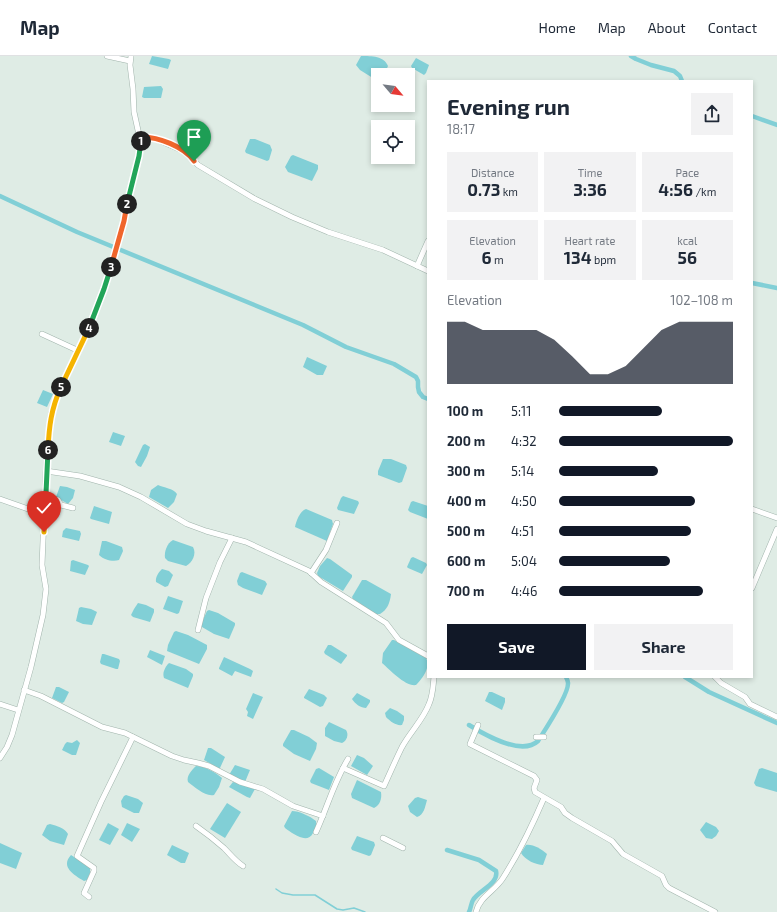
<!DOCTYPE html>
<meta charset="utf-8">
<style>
:root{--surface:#fff;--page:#f2f2f3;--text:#1f2937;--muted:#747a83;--line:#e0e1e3;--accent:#111827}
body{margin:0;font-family:"Exo 2",sans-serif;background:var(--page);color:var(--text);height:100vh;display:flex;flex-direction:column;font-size:15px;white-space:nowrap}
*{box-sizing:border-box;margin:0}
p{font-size:13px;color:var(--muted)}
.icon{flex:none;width:22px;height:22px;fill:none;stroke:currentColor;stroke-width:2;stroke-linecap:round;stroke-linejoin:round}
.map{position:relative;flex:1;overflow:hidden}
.sheet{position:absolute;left:427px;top:24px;width:326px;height:598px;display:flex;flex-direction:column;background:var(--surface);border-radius:0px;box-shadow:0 2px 6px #0003}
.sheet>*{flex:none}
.needle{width:26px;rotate:119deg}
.tools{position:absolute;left:371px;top:12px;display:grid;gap:8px}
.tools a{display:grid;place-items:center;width:44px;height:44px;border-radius:0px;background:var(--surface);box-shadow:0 2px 6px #0003;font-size:20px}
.pin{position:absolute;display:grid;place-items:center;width:34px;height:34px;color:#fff;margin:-41px -17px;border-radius:50% 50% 50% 0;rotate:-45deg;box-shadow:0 0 4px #0007}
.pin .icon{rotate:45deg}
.km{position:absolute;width:20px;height:20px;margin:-10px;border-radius:50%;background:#222;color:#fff;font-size:11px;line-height:20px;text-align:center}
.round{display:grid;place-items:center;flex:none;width:42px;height:42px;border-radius:0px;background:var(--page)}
.headline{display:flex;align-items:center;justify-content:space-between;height:68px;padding:0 20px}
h1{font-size:22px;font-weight:700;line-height:30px}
.figures{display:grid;grid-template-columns:repeat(3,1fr);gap:6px;height:68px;padding:4px 20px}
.figures div{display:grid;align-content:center;border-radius:0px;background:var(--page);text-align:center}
.figures b{font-size:17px;font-weight:700}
.figures small{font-size:11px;font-weight:400}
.figures p{font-size:11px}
.chart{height:112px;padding:8px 20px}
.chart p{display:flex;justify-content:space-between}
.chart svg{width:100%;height:72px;margin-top:4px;fill:var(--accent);opacity:.7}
.cta{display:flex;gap:8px;margin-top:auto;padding:8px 20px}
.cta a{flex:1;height:46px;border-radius:0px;background:var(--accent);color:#fff;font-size:16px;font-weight:700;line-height:46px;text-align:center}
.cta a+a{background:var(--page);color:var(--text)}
ul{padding:0 20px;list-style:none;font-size:13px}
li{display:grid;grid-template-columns:64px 48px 1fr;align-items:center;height:30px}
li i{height:10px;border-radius:5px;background:var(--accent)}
header{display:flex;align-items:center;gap:24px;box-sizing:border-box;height:56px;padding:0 20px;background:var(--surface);border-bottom:1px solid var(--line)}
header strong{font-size:19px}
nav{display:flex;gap:22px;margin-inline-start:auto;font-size:14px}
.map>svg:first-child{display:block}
</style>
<header>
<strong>Map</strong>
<nav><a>Home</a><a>Map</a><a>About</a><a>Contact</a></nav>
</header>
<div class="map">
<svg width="777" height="856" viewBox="0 0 777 856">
<rect width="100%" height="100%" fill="#dfece5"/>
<!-- water -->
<g fill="#81cfd6">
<path d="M152 0 169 3 171 4 168 13 149 8Z"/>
<path d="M361 0C372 0 384 0 388 10L384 19H378V24H376L360 14 356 9Z"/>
<path d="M416 2 429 9 426 17 424 19 412 12 411 10Z"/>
<path d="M161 30 163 33 161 42H144L142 41 144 31Z"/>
<path d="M250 83H255L270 89 272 94 269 104 267 105 246 97 245 95Z"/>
<path d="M293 99 318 109V113L312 125 288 116 285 111 291 100Z"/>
<path d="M307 301 327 310 323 319H317L303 311Z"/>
<path d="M43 334 53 338 47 351 37 347Z"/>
<path d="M113 376 125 380 121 390 109 386Z"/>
<path d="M145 388 150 391 147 400 141 411 138 410 135 406 143 389Z"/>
<path d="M383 403H391L406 409 407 412 402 426 399 427 378 419V415Z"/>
<path d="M158 429C164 432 173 432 177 438L174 446 168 452 149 441 151 434Z"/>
<path d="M60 430 67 431 75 434 73 442 68 448 56 441Z"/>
<path d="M343 440 358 445 359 447 354 458 338 454 337 452 341 442Z"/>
<path d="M413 445 428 450V463L410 456 408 454 411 446Z"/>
<path d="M94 450 112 456 109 468 91 463 90 462Z"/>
<path d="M306 453 332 464 333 468 327 485 295 471C296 465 300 455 306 453Z"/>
<path d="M66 472 80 475 81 478 79 485 62 481 63 475Z"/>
<path d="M173 484 193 491C197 498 192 507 186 510L168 505 165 502C164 496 167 487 173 484Z"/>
<path d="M102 485H106L122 491 123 495 119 504C113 506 104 504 99 499Z"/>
<path d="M413 501 426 507 427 509 422 518 408 512 407 511 411 502Z"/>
<path d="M327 502 330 503 352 519V521L343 535 318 520 317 517 320 510Z"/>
<path d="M73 504 88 509 89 510 85 519 70 515 71 505Z"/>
<path d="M162 513 169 515 173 519 168 530 165 531 156 526C155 521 159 516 162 513Z"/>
<path d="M242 516 265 525 267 528 262 539 243 532 238 529 237 525 240 517Z"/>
<path d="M362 524H366L391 538C390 547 387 554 380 558H376L353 543 352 541Z"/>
<path d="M168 540 183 545 179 557 177 558 163 553Z"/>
<path d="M138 547 146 549 154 553V556L150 566 133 561 131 559 134 553Z"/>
<path d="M81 551 91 553 97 556 92 569 83 568 76 565 79 552Z"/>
<path d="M209 554 218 557 235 567V569L229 583 214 578 202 571V566L207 555Z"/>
<path d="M176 575 188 579 207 589V593L199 608 167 595 168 589 174 576Z"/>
<path d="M392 584H394L426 602C431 611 423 622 416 629 406 631 390 614 382 607L383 597Z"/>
<path d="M328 589H331L347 599V600L341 608 325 598 324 596Z"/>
<path d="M150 594 165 600 162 609 147 601Z"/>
<path d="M102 598H104L119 603 120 605 118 613H116L101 608 100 606Z"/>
<path d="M224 601 250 613 253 615 251 621 235 615 232 620 219 613V612Z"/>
<path d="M169 607 186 613 193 618V620L188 632 164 622C162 617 165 611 169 607Z"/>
<path d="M56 631H59L69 636 64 646 62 647 52 642Z"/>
<path d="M309 633 324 639 327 642 323 650 320 651 304 642V641Z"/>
<path d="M489 636H492L505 642V646L502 654 485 645Z"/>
<path d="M253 637 263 641 253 663 247 660 248 656 246 653Z"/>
<path d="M357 637 370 644V646L366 652C361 652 355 648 352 643Z"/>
<path d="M390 652 397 655 404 660V664L402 669C396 670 390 665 386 661L385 657Z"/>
<path d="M329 666 346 674C349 678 347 685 342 687L334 685 325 680V672Z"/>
<path d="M291 674H294L309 681 317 687 316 693 310 705 294 698 283 690V688Z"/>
<path d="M77 684 80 687 76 699H72L62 694 65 688 67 686 72 687Z"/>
<path d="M208 692H211L225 701 220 712H218L204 704Z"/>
<path d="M357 699 364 702 373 710 367 719 351 710Z"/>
<path d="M235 709 250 714 245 726 229 719Z"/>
<path d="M196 710C204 710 215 716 222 722L219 731 214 739C205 741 195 731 188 726 186 720 192 714 196 710Z"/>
<path d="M319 712 334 721 329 734 311 727 310 725 316 713Z"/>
<path d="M762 712 777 717V736L756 730 754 727 759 713Z"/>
<path d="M357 724 381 736C382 743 380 749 374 752L352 742 351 738Z"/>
<path d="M233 726 255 733 250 742 247 741 229 731Z"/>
<path d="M126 739 138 743 143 747 139 757H134L122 751 121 745 124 740Z"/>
<path d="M418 741 427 744C425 751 424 759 417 761L410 756 408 750 415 742Z"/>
<path d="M227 747 241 756 225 782 210 773Z"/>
<path d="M292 755C299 755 310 760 316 765 317 769 315 773 313 777 307 789 292 777 285 772L284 770Z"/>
<path d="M706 766 716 771 719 775 716 780 712 783 706 782 700 774Z"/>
<path d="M108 767 119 773 110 789 99 784Z"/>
<path d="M127 767 140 773 132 786 121 779Z"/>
<path d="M50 768C57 770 65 772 68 778L64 789 50 785 42 779 47 769Z"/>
<path d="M357 780 374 786 375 789 371 799 369 800 352 794 351 792Z"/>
<path d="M0 787 22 797 16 813 0 807Z"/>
<path d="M172 789 189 797 185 807H181L167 799Z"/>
<path d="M526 789C533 788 541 793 547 798L543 809C536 809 525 804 521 797Z"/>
<path d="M71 799 90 811V817L87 824 84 825C74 819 60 811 71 799Z"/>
</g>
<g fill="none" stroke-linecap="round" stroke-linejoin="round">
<!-- stream -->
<path stroke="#81cfd6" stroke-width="1.5" d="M276 833 282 837 293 839H315L337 853 343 854 354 852 365 856"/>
<!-- canal -->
<g stroke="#81cfd6" stroke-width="4.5">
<path d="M631 0 636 3 651 9 674 15 680 20 682 25"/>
<path d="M752 60 777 69"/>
<path d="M0 140 77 176 303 269 346 291 394 308 416 321 418 325V331L419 336 423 341 428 343"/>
<path d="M752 227 777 232"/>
<path d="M685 621 709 636 777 667"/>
<path d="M469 669C485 679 522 700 538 685 545 674 569 638 568 627 568 626 567 623 566 621"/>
<path d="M447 794 479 804 496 815C499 828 479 834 473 844 471 847 471 852 469 856"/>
</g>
<defs>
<g id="minor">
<path d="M107 0 130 5"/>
<path d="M141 81 154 82 186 96 198 109 255 143 292 161 328 176 383 194 428 215"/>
<path d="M417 210 428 185"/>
<path d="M42 278 79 295"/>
<path d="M46 415 80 420 119 431 141 441 187 468 206 475 246 486 309 515 321 526 386 567 399 584 428 600"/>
<path d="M45 441 58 444 61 449 73 452"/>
<path d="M0 443 45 459"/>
<path d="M752 453 777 462"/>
<path d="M311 517 326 494 337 467"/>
<path d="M752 532 777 473"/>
<path d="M198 574 206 542 220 506 232 482"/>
<path d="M715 621 721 627 745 641 750 648 777 661"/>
<path d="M24 634 41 640 102 671 125 677 172 700 184 704 198 707 209 710 240 726 263 733 293 750 323 760"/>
<path d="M0 648 18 654"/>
<path d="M478 669 470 688 534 720 537 724 534 732 535 736 561 751 565 757 572 762 612 785 623 798 662 820 666 829 669 832 715 856"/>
<path d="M536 681H544"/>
<path d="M0 702 7 691 12 679 31 611 43 559 46 533 42 509 46 413 51 358 55 346 85 281 104 233 124 165 127 146 139 101 141 88 134 56 133 33 130 9 131 0"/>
<path d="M343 712 384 730C390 717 396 703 402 691 410 676 423 664 429 648 433 639 433 630 434 621"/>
<path d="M196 770C206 777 215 784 224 792 230 798 235 805 243 810"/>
<path d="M316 776C327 752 334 726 348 703"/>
<path d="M383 782 403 792"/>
<path d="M89 841 84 837 94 815V812L77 800 101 746 133 681"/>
<path d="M476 856C480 840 495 835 503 822 519 797 532 770 544 742"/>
</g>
</defs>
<!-- minor casing -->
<use href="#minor" stroke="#a1b4ac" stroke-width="6"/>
<!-- minor -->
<use href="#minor" stroke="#fff" stroke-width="5"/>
</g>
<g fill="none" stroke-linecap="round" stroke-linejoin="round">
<defs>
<path id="split-1" d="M141 85 140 81C157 80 185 91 194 105"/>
<path id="split-2" d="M127 148 139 100 141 85"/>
<path id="split-3" d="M111 211 124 165 127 148"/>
<path id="split-4" d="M89 272 104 233 111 211"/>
<path id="split-5" d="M61 331 89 272"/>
<path id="split-6" d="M48 394C49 371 51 353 61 331"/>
<path id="split-7" d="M45 459 48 394"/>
<path id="split-8" d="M44 476 45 459"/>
</defs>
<!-- split-1 casing -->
<use href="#split-1" stroke="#fff" stroke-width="8"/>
<!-- split-2 casing -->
<use href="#split-2" stroke="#fff" stroke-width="8"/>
<!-- split-3 casing -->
<use href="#split-3" stroke="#fff" stroke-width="8"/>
<!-- split-4 casing -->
<use href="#split-4" stroke="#fff" stroke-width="8"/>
<!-- split-5 casing -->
<use href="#split-5" stroke="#fff" stroke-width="8"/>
<!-- split-6 casing -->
<use href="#split-6" stroke="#fff" stroke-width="8"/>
<!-- split-7 casing -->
<use href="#split-7" stroke="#fff" stroke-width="8"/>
<!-- split-8 casing -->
<use href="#split-8" stroke="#fff" stroke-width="8"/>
<!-- split-1 -->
<use href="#split-1" stroke="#f0652b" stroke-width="5"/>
<!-- split-2 -->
<use href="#split-2" stroke="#22a559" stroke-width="5"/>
<!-- split-3 -->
<use href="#split-3" stroke="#f0652b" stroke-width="5"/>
<!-- split-4 -->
<use href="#split-4" stroke="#22a559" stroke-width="5"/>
<!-- split-5 -->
<use href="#split-5" stroke="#f5b400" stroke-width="5"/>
<!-- split-6 -->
<use href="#split-6" stroke="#f5b400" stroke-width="5"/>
<!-- split-7 -->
<use href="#split-7" stroke="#22a559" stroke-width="5"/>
<!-- split-8 -->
<use href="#split-8" stroke="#f5b400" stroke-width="5"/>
</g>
</svg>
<div class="tools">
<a><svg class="needle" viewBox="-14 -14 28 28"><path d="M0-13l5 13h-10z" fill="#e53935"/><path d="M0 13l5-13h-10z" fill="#747a83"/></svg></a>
<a><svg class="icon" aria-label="locate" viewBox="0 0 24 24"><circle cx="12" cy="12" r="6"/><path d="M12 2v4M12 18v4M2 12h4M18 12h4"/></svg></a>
</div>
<div class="pin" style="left:194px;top:105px;background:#1e9e55"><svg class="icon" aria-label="arrive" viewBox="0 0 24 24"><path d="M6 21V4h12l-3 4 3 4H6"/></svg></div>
<div class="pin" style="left:44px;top:476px;background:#d93025"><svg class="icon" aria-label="check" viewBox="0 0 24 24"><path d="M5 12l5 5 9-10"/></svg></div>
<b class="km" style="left:141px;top:85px">1</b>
<b class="km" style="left:127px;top:148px">2</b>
<b class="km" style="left:111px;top:211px">3</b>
<b class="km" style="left:89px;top:272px">4</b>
<b class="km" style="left:61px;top:331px">5</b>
<b class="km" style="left:48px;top:394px">6</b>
<section class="sheet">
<div class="headline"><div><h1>Evening run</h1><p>18:17</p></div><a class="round"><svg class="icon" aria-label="share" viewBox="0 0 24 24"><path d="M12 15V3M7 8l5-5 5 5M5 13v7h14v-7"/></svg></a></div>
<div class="figures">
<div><p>Distance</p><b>0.73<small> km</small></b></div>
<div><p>Time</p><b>3:36</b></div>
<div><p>Pace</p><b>4:56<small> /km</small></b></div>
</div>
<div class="figures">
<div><p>Elevation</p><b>6<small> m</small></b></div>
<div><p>Heart rate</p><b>134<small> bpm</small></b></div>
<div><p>kcal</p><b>56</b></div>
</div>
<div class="chart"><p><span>Elevation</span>102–108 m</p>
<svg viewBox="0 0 160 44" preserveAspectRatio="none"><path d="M0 44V6L10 6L20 11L30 11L40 11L50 11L60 17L70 27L80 38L90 38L100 33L110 22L120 11L130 6L140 6L150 6L160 6V44z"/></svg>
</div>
<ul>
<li><b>100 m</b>5:11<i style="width:59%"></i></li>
<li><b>200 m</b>4:32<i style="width:100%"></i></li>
<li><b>300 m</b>5:14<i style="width:57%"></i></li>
<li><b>400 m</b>4:50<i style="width:78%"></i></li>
<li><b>500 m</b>4:51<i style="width:76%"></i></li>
<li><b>600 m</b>5:04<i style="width:64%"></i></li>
<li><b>700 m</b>4:46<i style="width:83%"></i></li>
</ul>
<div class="cta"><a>Save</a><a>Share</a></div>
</section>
</div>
